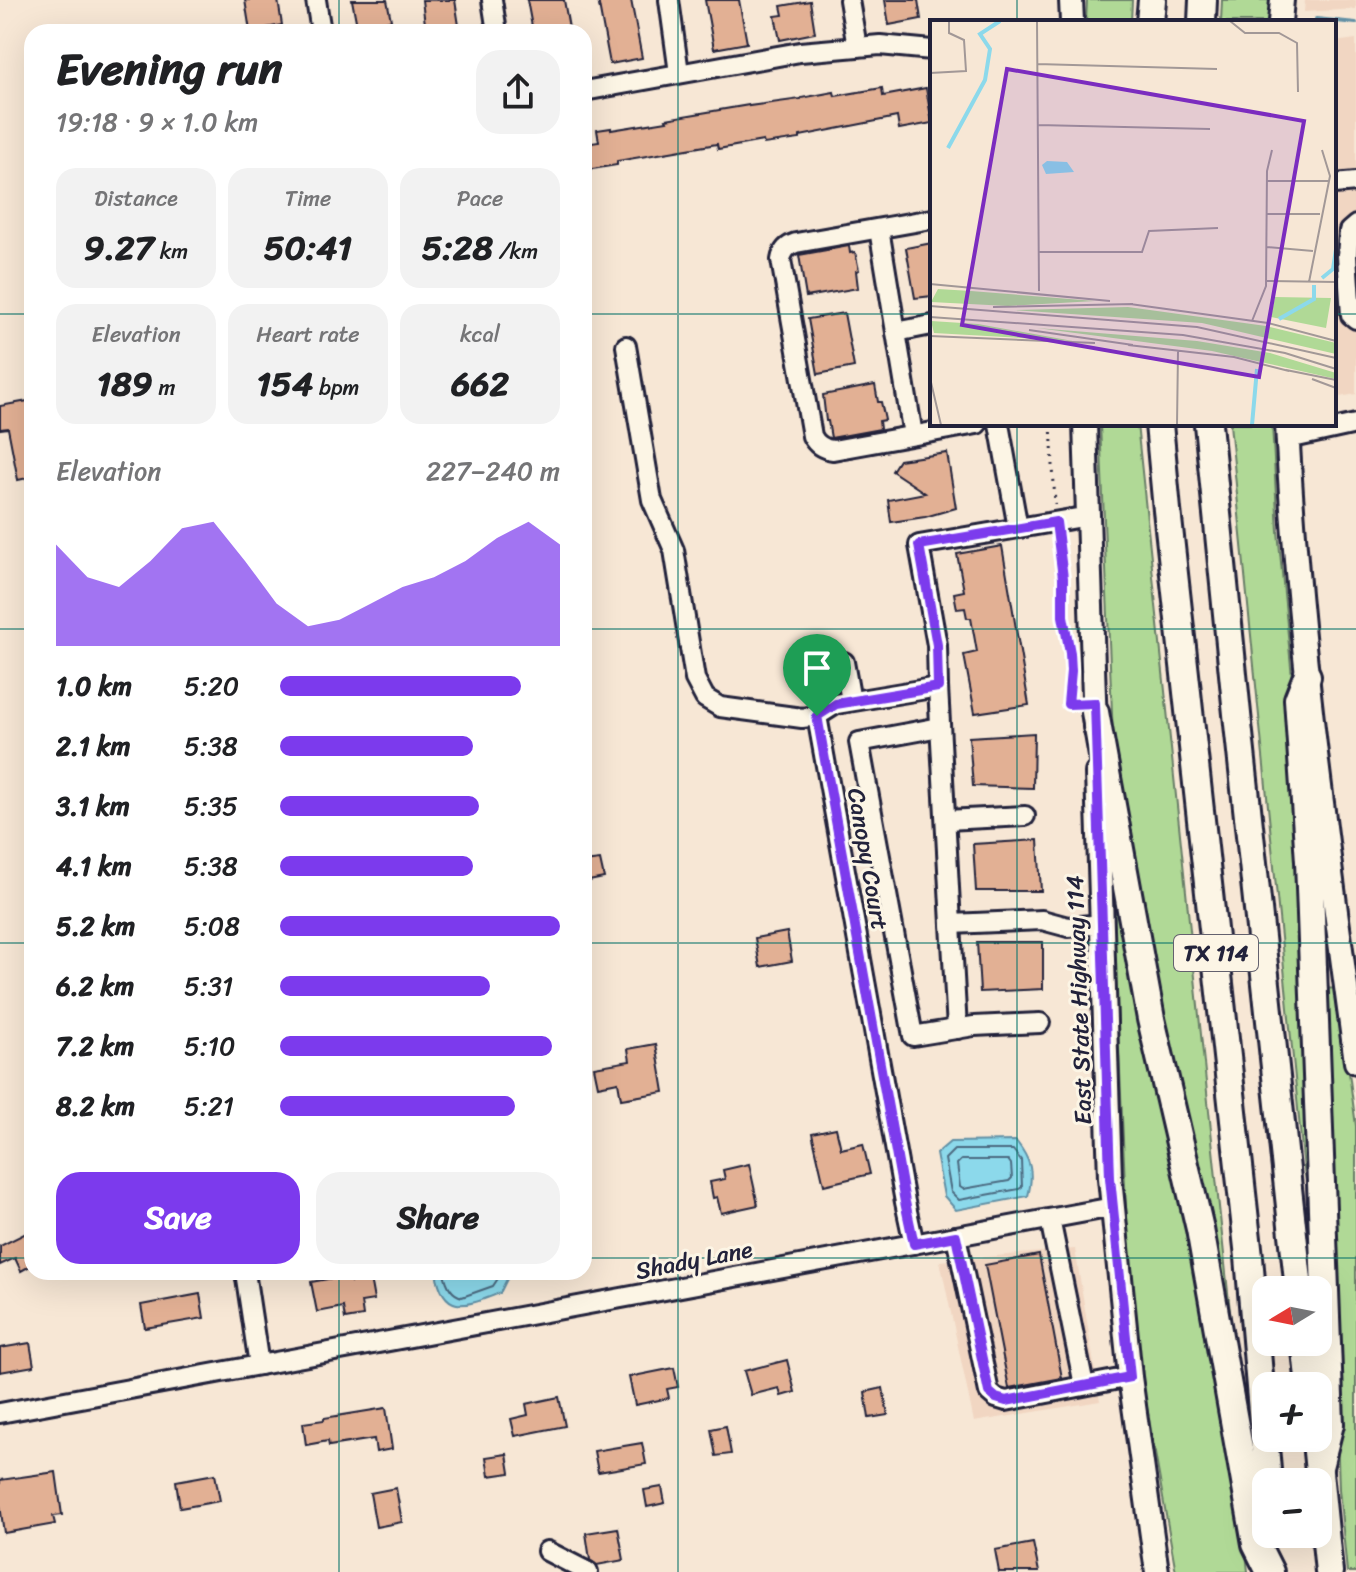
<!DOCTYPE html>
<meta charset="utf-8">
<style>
:root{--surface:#fff;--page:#f2f2f2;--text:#202124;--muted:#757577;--accent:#7c3aed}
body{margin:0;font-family:Sriracha,sans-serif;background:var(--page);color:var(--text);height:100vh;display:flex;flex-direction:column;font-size:30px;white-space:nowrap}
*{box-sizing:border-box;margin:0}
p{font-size:26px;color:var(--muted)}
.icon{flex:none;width:44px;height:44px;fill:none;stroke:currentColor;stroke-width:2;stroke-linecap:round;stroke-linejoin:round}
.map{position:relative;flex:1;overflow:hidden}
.drawer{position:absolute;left:24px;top:24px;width:568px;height:1256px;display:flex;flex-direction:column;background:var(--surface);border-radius:24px;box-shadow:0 8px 32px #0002}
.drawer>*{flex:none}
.needle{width:52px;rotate:260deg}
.buttons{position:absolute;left:1252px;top:1276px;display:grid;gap:16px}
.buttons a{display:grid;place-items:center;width:80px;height:80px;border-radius:16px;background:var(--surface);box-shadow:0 8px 32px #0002;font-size:40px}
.pin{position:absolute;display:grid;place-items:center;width:68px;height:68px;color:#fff;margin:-82px -34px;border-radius:50% 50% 50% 0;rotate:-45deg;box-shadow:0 0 8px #0007}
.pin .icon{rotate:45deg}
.round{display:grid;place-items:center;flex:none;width:84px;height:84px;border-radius:24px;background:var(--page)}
.summary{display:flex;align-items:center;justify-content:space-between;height:136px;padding:0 32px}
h1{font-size:44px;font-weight:700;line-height:60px}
.metrics{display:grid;grid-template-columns:repeat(3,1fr);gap:12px;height:136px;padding:8px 32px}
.metrics div{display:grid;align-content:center;border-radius:20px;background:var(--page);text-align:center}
.metrics b{font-size:34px;font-weight:700}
.metrics small{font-size:22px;font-weight:400}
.metrics p{font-size:22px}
.chart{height:224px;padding:16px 32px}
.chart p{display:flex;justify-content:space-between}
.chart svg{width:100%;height:144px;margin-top:8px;fill:var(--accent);opacity:.7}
.primary-button{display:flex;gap:16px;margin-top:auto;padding:16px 32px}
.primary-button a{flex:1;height:92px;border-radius:24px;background:var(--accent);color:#fff;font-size:32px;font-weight:700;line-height:92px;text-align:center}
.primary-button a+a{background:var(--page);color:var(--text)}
ul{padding:0 32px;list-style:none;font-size:26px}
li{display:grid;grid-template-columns:128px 96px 1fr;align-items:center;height:60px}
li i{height:20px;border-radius:10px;background:var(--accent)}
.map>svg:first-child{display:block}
</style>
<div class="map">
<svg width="1356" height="1572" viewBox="0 0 1356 1572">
<rect width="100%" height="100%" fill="#f7e7d5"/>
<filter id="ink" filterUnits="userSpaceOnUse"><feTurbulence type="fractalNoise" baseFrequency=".0125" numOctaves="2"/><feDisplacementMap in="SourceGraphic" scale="16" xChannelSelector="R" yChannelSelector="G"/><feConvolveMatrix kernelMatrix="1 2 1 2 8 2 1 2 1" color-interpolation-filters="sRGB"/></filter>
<g filter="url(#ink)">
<!-- built -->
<g fill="#f1d6c2">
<path d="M1305 0H1356V9L1304 12Z"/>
<path d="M1356 39V394L1334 398V42Z"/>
<path d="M1075 1249 1100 1401 974 1422 940 1261Z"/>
</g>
<!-- green -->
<g fill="#b0d996" stroke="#697e68" stroke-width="2">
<path d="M1087 0H1132L1131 22H1086Z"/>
<path d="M1222 0H1271L1270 22H1221Z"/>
<path d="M1100 424H1137L1231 1321 1225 1322 1180 1121 1113 737Z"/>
<path d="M1230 424H1272L1278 531 1297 729 1315 1185 1307 1186 1304 1169Z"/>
<path d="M1121 912 1186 1204 1241 1504 1248 1572H1176L1139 1362 1126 1207 1113 913Z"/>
<path d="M1338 988 1356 1126V1572H1347L1339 1489 1322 989Z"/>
</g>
<!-- water -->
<g fill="#8cd9eb" stroke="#6290a5" stroke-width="2">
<path d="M1016 1141C1031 1160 1034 1172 1028 1196L956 1210 944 1196 936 1154 950 1142Z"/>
<path d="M436 1272H508L507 1279 500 1293C468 1305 444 1318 436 1272Z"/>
</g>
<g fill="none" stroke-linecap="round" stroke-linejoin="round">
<!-- shore -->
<g stroke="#4c6b81" stroke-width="2">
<path d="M954 1150H1013L1021 1160 1022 1187 1019 1189 959 1200 951 1192 945 1159Z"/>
<path d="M961 1160H1008L1011 1164 1012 1178 1009 1181 963 1189 960 1187 957 1164Z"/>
<path d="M444 1272C446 1283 450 1294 462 1297L493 1286 499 1277 500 1272"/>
</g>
<!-- stream -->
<path stroke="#6290a5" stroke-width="4" d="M1316 19 1356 23"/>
</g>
<!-- building -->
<g fill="#e2b094" stroke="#22223b" stroke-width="2">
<path d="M245 0H278L282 25 250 31Z"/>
<path d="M352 0H387L391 20 357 26Z"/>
<path d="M422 0H455L460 32H426Z"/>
<path d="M527 0H564L569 28 545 32H533Z"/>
<path d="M598 0H631L642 58 610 64Z"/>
<path d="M705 0H739L747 43 714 49Z"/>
<path d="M885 0H918L921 19 889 25Z"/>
<path d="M810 1 815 33 780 40 775 16 783 15 781 6Z"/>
<path d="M882 88 883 96 926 88 932 123 899 129 897 117 800 136V139L764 144 763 141 718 149 717 144 617 161V165L586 170 584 144 599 142 597 130 611 128V130L667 121 666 119 749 105V106L801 99V98L834 92 835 96Z"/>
<path d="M932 243V296L915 298 906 248Z"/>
<path d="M849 246 850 253 855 252 859 270 856 271 858 288 806 297 799 255Z"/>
<path d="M844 313 854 367 818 374 808 319Z"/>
<path d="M875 385 878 402H881L885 420 879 421 880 429 831 438 828 421H826L823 395Z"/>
<path d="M28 401 32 420V477L18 480 8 428 0 429V406Z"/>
<path d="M947 453 956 508 925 517 891 522 888 500 925 493 892 471 899 460Z"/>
<path d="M1002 546 1029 705 975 713 964 655 977 652 971 618H967L965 608 957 609 954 593 964 591 957 554Z"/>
<path d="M1034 733 1033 788 973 786 969 737Z"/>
<path d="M1038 840 1041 891H976L973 844Z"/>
<path d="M600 860 604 878 584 882V862Z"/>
<path d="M787 932 792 961 760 967 755 938Z"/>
<path d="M977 942H1043V989L980 992Z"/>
<path d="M656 1044 664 1092 621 1099 618 1082 598 1086 594 1067 630 1061 628 1049Z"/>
<path d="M836 1128 841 1149 863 1144 870 1174 824 1185 812 1133Z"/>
<path d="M749 1164 758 1205 721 1213 717 1197 713 1198 710 1182 725 1179 723 1170Z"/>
<path d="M32 1230V1265L21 1271 15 1258 0 1265V1246Z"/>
<path d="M1039 1255 1062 1378 1009 1388 985 1265Z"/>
<path d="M350 1275 351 1282 370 1278 374 1300 361 1302 363 1316 345 1319 343 1307 317 1312 311 1282Z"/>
<path d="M200 1294 204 1318 145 1328 141 1305Z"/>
<path d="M30 1343 34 1366 0 1372V1348Z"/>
<path d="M787 1360 795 1392 781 1396 779 1388 751 1395 744 1371Z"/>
<path d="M674 1368 678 1387 667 1389 669 1398 635 1405 629 1377Z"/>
<path d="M883 1388 888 1415 869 1418 865 1392Z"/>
<path d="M559 1397 565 1426 515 1436 511 1419 528 1415 526 1404Z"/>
<path d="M386 1408 392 1449 376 1452 374 1439 329 1446 328 1441 306 1445 303 1423 324 1420V1418Z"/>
<path d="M726 1426 731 1454 716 1456 711 1429Z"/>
<path d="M642 1443 646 1464 598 1472 594 1451Z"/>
<path d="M507 1454 510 1473 489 1476 486 1457Z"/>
<path d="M56 1472 62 1515 53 1516 55 1524 4 1533 0 1505V1480Z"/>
<path d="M215 1474 220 1501 180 1508 176 1481Z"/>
<path d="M662 1487 665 1503 647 1507 644 1490Z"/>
<path d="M396 1488 402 1522 376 1527 370 1493Z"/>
<path d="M618 1528 624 1560 597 1565 590 1560 586 1533Z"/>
<path d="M1033 1543 1039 1572H999L995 1550Z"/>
</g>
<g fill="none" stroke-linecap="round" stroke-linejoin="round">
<defs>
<g id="minor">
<path d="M316 0 321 32"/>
<path d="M492 0 497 32"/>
<path d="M669 0 679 73"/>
<path d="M849 0 857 47"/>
<path d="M584 91 800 52 880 45 932 50"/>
<path d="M1334 184 1356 182"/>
<path d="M932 219 796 243C787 246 783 250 781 260L812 436C816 444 823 449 833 450L977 424"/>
<path d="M1356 225 1349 231 1347 256 1351 315 1356 319"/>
<path d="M879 229 913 435"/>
<path d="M896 332 932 325"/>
<path d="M626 346 652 500 674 550 695 679 705 698 720 707 802 718 817 716 905 1202 914 1244"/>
<path d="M999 424 1018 528"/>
<path d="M1288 439 1356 424"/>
<path d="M844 662 851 701"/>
<path d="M938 687 937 645 919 545 1089 516"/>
<path d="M817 716 836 704 938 687 951 924 1042 920 1068 927 1103 924"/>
<path d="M940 727 859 742 913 1036 974 1026 1040 1023"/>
<path d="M946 820 1025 816"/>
<path d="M951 924 957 1029"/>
<path d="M1050 1219 1084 1385"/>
<path d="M956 1236 989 1392 996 1398 1006 1401 1130 1377"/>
<path d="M245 1272 259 1365"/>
<path d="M0 1413 1113 1207"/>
<path d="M547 1551 588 1572"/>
</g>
<g id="major">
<path d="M1071 0 1072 22"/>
<path d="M1280 22 1282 0"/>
<path d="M1085 424 1095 727"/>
<path d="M1287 424C1297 638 1328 850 1356 1062"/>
<path d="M1097 773 1110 1178 1130 1377 1157 1572"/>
</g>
<g id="highway">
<path d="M1150 22 1152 0"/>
<path d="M1202 22 1203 0"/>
<path d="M1159 424 1167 510 1249 1257 1268 1482"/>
<path d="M1208 424 1238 724 1299 1290"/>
<path d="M1307 676 1298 699 1309 861 1330 1424 1319 1467"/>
<path d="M1095 712 1151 1019 1200 1229 1256 1544 1270 1572"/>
<path d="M1305 1342 1310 1386"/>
<path d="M1317 1452 1329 1572"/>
</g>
</defs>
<!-- minor casing -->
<use href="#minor" stroke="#22223b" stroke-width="24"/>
<!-- major casing -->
<use href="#major" stroke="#22223b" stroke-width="28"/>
<!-- highway casing -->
<use href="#highway" stroke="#22223b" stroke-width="32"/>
<!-- path -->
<g stroke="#22223b" stroke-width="3" stroke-dasharray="2 6" stroke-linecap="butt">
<path d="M1051 424 1055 505"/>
<path d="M1057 536 1063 578V616L1070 653 1071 671 1068 704H1079"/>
</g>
<!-- minor -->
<use href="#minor" stroke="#fcf5e5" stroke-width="18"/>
<!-- major -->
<use href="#major" stroke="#fcf5e5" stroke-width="22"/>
<!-- highway -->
<use href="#highway" stroke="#fcf5e5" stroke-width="26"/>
</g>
</g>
<g fill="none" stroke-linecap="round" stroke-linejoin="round" filter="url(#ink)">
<defs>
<path id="route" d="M1056 522 1063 578V616L1070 653 1071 671 1068 704 1095 703 1110 1178 1130 1377 1006 1401 996 1398 989 1392 956 1236 914 1244 905 1202 817 716 836 704 938 687 937 645 919 545Z"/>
</defs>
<!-- route casing -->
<use href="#route" stroke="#fff" stroke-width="16"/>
<!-- route -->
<use href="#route" stroke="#7c3aed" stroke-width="10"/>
</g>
<!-- grid -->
<path fill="none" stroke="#0f766e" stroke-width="2" stroke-opacity="0.55" d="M339 0V32M678 0V1572M1017 0V22M0 314H32M584 314H932M1334 314H1356M1017 424V1572M0 629H32M584 629H1356M0 943H32M584 943H1356M0 1258H32M584 1258H1356M339 1272V1572"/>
<g text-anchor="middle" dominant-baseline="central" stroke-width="6" stroke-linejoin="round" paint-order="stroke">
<!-- shield labels -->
<rect fill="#fcf5e5" stroke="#63616e" stroke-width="2" x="1174" y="935" width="84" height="36" rx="6"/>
<g font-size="22" font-weight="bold" fill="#22223b">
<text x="1216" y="953">TX 114</text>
</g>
<!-- street labels -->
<g font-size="24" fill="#22223b" stroke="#fcf5e5">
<text transform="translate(868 859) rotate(80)">Canopy Court</text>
<text transform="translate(1079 1000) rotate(-92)">East State Highway 114</text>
<text transform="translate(694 1260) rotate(-11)">Shady Lane</text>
</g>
</g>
<!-- overview -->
<g transform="translate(930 20)">
<rect width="406" height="406" fill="#f7e7d5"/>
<path d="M8 269 41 271 165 281 78 286 1 282ZM345 277 401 278 396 308 341 297ZM198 287 336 306 406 323V334L272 303 84 290ZM1 301 48 304 143 321 4 313ZM107 308 267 321 340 333 406 353V359L282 331Z" fill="#b0d996"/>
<path d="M117 141 137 142 144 152 116 154 112 145Z" fill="#8cd9eb"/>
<path fill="none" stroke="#8cd9eb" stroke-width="4" d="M18 128 55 60 60 29 50 14 70 1M392 258 403 249 406 229M349 299 384 279V265M322 405 327 349"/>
<path fill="none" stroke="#a29897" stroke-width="2" d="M107 1 109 271M300 1 315 13H349L367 23 368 72M107 44 287 49M0 53 36 51 34 20 19 13V1M108 105 280 109M337 161H399M337 194H390M337 227 383 231M109 232H212L219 211 288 208M337 261 406 262M379 262 400 156 392 130M0 264 180 281M200 284 338 303 406 321M0 286 267 307 406 338M63 287 203 284M0 297 253 315 355 333 406 349M322 301 336 266 337 151 342 130M99 310 203 325M0 316 165 323M198 325 304 337 359 351M356 350 406 360M0 358 11 405M382 359 406 368M247 405 248 331"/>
<path fill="#7b2cbf" fill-opacity="0.15" stroke="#7b2cbf" stroke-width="4" d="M77 49 374 101 329 357 32 305Z"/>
<rect width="406" height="406" fill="none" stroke="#22223b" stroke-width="4"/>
</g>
</svg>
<div class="buttons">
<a><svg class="needle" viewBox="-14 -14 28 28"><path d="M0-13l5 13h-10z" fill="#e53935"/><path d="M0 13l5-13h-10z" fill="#757577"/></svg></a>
<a>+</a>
<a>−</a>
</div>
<div class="pin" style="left:817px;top:716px;background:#1e9e55"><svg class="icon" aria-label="arrive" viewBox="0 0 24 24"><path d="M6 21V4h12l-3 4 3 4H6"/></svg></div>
<section class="drawer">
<div class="summary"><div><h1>Evening run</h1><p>19:18 · 9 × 1.0 km</p></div><a class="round"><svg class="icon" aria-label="share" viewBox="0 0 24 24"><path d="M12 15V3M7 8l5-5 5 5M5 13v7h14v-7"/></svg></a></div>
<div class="metrics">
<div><p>Distance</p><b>9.27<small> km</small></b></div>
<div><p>Time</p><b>50:41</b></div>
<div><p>Pace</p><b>5:28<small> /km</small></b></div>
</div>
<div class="metrics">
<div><p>Elevation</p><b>189<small> m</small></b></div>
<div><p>Heart rate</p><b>154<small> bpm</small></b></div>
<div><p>kcal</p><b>662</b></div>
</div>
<div class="chart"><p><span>Elevation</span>227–240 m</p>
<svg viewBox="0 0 160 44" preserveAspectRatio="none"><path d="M0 44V13L10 23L20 26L30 18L40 8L50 6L60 18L70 31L80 38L90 36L100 31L110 26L120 23L130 18L140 11L150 6L160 13V44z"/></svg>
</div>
<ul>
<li><b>1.0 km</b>5:20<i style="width:86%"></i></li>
<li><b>2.1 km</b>5:38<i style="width:69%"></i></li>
<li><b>3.1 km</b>5:35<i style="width:71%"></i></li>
<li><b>4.1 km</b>5:38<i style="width:69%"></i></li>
<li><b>5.2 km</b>5:08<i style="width:100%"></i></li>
<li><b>6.2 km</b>5:31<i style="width:75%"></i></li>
<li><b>7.2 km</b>5:10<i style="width:97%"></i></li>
<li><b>8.2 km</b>5:21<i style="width:84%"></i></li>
</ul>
<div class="primary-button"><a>Save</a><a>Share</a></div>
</section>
</div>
